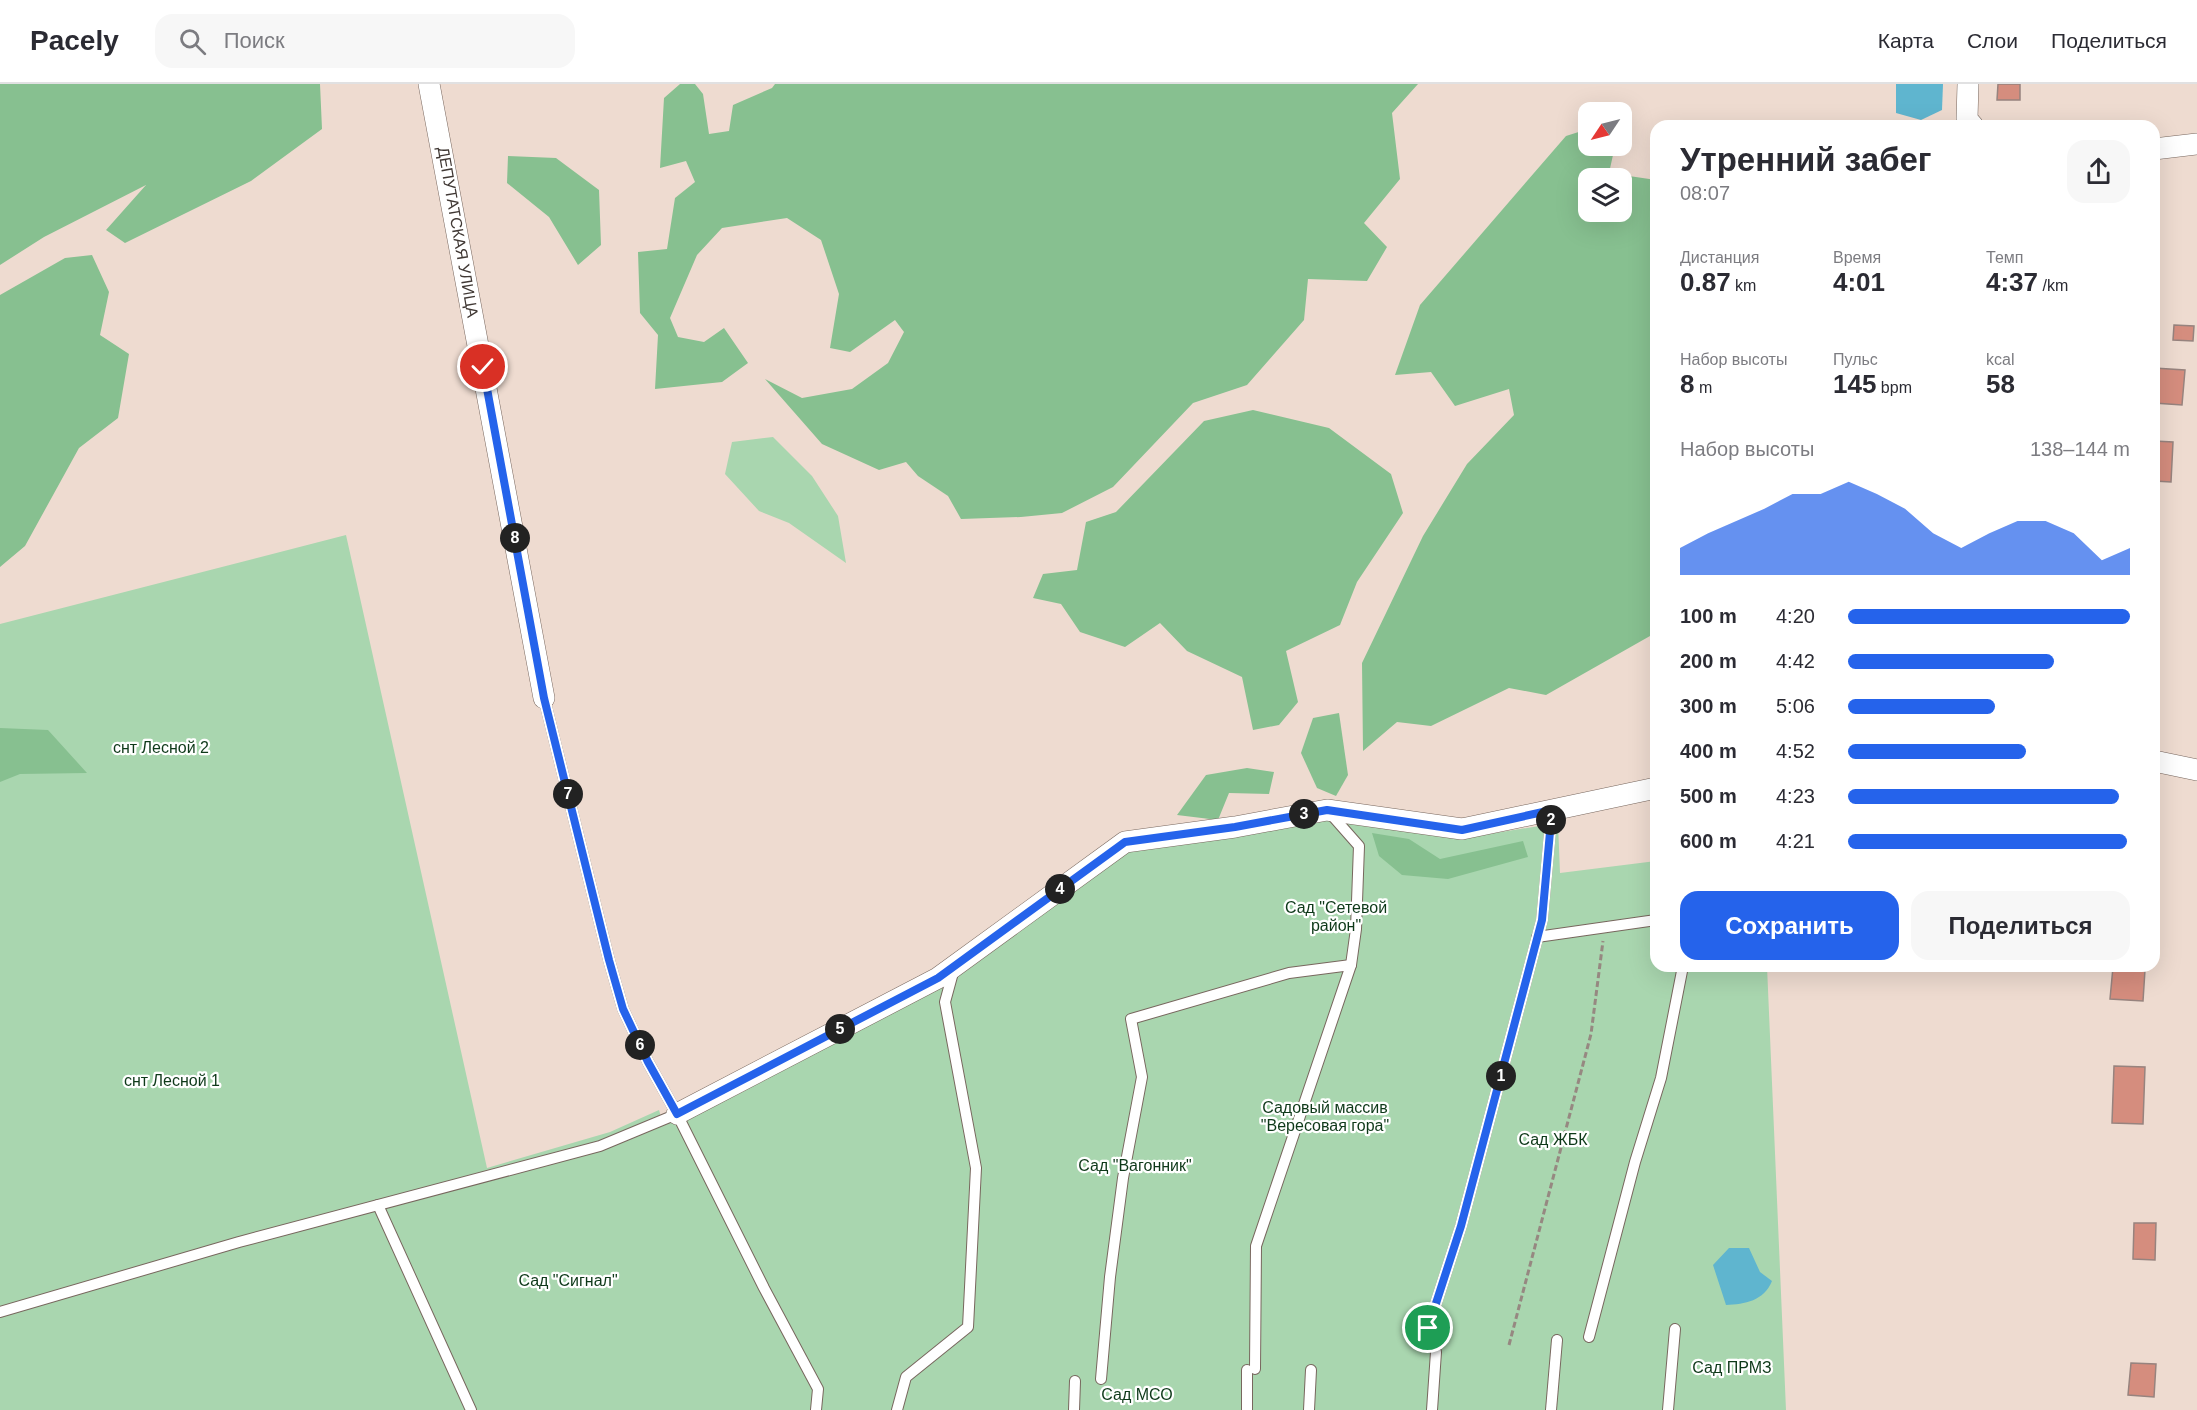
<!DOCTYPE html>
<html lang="ru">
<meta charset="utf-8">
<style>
:root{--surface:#fff;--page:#f7f7f7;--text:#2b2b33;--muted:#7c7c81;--line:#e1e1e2;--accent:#2563eb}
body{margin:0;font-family:Arial,sans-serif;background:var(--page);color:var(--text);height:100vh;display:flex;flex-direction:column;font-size:22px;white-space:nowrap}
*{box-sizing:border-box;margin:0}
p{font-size:20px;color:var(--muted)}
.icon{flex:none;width:33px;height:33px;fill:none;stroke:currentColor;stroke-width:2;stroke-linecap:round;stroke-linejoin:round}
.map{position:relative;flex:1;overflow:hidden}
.details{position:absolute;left:1650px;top:36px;width:510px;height:852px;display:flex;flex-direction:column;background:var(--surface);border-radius:18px;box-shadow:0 6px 24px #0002}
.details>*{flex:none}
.needle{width:39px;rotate:235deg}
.tools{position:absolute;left:1578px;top:18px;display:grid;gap:12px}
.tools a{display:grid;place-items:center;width:54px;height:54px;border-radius:12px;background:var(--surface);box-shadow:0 6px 24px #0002;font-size:30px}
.pin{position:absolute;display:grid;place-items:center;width:51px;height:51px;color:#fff;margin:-26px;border:3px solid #fff;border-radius:50%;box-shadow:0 2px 6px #0007}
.km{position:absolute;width:30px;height:30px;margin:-15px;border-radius:50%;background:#222;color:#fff;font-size:16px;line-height:30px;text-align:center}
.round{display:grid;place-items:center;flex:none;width:63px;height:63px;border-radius:18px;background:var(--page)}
.head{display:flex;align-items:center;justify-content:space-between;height:102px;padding:0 30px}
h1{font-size:33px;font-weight:600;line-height:45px}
.figures{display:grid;grid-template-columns:repeat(3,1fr);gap:9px;height:102px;padding:6px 30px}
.figures div{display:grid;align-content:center}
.figures b{font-size:26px;font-weight:600}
.figures small{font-size:16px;font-weight:400}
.figures p{font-size:16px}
.chart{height:168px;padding:12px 30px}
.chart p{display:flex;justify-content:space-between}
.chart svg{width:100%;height:108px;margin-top:6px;fill:var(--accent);opacity:.7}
.action{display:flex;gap:12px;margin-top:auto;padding:12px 30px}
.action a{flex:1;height:69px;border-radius:18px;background:var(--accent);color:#fff;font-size:24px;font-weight:600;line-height:69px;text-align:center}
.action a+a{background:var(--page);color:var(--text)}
ul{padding:0 30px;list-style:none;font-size:20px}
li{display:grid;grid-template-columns:96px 72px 1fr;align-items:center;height:45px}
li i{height:15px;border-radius:8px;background:var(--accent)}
header{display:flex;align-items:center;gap:36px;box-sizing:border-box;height:84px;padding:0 30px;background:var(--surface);border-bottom:2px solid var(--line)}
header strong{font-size:28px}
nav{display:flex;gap:33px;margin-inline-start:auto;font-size:21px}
.search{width:420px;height:54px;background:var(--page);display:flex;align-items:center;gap:15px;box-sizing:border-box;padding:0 21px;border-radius:18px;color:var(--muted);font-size:22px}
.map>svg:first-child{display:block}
</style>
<header>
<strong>Pacely</strong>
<div class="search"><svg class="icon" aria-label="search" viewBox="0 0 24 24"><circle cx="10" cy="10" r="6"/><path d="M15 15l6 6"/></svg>Поиск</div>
<nav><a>Карта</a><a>Слои</a><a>Поделиться</a></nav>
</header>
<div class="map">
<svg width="2197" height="1326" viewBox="0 0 2197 1326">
<rect width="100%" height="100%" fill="#eedbd0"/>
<!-- green -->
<g fill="#a9d6af">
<path d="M773 353 812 392 838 432 846 479 789 439 759 427 725 390 732 358Z"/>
<path d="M346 451 487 1084 610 1048 659 1026 661 1033 733 1013 966 887 1133 764 1325 735 1458 755 1558 739 1560 789 1656 777V882H1767L1786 1326H0V540Z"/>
</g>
<!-- forest -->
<g fill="#87c090" fill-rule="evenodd">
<path d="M0 0H320L322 45 251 97 125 159 106 146 146 101 44 153 0 181Z"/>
<path d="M680 0H695L703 10 709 50 729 47 733 21 772 4 775 0H1418L1392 29 1400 95 1364 139 1387 163 1367 197 1308 195 1304 236 1247 301 1193 319 1113 403 1062 429 1021 433 961 435 948 412 918 392 906 378 879 386 822 360 765 295 802 314 852 305 888 279 904 248 895 236 850 268 830 264 839 210 821 156 787 134 722 144 697 171 670 234 678 253 704 258 724 244 748 279 722 298 655 305 658 251 640 229 638 168 667 165 675 114 695 98 686 77 660 84 664 14Z"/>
<path d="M1588 45V62H1615L1609 89 1656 96V542L1650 552 1546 611 1509 604 1431 642 1397 638 1363 667 1362 579 1423 452 1467 380 1514 331 1509 305 1455 322 1431 288 1395 291 1420 221 1566 52ZM1588 94H1622V128H1588Z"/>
<path d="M508 72 556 74 599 106 601 161 578 181 549 133 507 99Z"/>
<path d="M92 171 109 208 100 251 129 270 118 334 79 364 25 462 0 483V211L65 174Z"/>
<path d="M1253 326 1329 344 1391 390 1403 429 1357 498 1340 541 1286 567 1298 618 1279 641 1253 646 1242 593 1187 567 1160 539 1125 563 1080 548 1061 520 1033 514 1043 490 1077 486 1086 438 1116 428 1204 337Z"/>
<path d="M1339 629 1348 691 1336 712 1317 704 1301 669 1313 634Z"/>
<path d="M0 644 48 646 87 689 20 690 0 698Z"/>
<path d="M1247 684 1274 688 1269 710 1229 709 1218 736 1177 731 1206 691Z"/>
<path d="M1372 749 1409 755 1440 775 1523 757 1528 773 1448 795 1402 791 1379 772Z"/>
</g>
<!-- water -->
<g fill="#5fb5cf">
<path d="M1896 0H1943L1942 26 1921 36 1896 29Z"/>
<path d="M1729 1164H1749L1760 1188 1772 1197C1764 1217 1745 1220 1726 1221L1713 1181Z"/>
</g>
<!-- building -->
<g fill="#d58d7e" stroke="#97837e" stroke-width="1.5">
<path d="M1998 0H2020V16H1997Z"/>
<path d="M2174 241 2194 242 2193 257 2173 256Z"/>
<path d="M2154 284 2185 286 2182 321 2154 319Z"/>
<path d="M2154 357 2173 358 2171 398 2154 397Z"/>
<path d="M2113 883 2145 886 2143 917 2110 915Z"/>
<path d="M2114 982 2145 983 2143 1040 2112 1039Z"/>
<path d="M2134 1139H2156L2155 1176 2133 1175Z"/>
<path d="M2131 1279 2156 1280 2154 1313 2128 1311Z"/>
</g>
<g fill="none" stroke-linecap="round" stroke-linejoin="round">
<defs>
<g id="service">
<path d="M544 614 609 876 623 925 648 978 677 1030 764 1204 818 1305 816 1326"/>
<path d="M1537 853 1656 836"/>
<path d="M378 1121 471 1326"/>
<path d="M0 1228 239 1158 600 1062 677 1030"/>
<path d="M1428 1244 1461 1142 1542 836 1552 726"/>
<path d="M1589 1253 1635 1078 1661 994 1683 882"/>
<path d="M1255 1285 1256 1162 1351 881 1356 845 1359 762 1329 728"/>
<path d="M1101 1295 1110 1193 1123 1094 1142 993 1131 935 1289 889 1351 881"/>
<path d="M897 1326 906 1293 968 1243 976 1084 945 918 954 885"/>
<path d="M1074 1326 1075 1297"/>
<path d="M1247 1326V1286"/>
<path d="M1309 1326 1311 1286"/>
<path d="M1432 1326 1436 1268"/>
<path d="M1551 1326 1557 1256"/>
<path d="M1668 1326 1675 1245"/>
</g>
<g id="minor">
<path d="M429 0 544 614"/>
<path d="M1968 0 1967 35 1973 42"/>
<path d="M2154 65 2197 60"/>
<path d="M2154 677 2197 686"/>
<path d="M677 1030 938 894 1125 758 1235 743 1327 726 1462 745 1656 704"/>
</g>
</defs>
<!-- service casing -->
<use href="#service" stroke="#78675e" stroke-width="12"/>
<!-- minor casing -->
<use href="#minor" stroke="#78675e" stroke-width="22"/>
<!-- path -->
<path stroke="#968881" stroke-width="3" stroke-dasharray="6 3" stroke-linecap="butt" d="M1509 1261 1591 950 1603 857"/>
<!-- service -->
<use href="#service" stroke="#fff" stroke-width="10"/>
<!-- minor -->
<use href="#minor" stroke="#fff" stroke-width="21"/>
</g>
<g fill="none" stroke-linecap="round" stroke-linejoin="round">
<defs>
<path id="route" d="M483 283 544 614 609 876 623 925 648 978 677 1030 938 894 1125 758 1235 743 1327 726 1462 746 1552 726 1542 836 1461 1142 1428 1244"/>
</defs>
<!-- route casing -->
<use href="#route" stroke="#fff" stroke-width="12"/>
<!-- route -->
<use href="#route" stroke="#2563eb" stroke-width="8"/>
</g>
<g text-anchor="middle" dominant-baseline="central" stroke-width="4.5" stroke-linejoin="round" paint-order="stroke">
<!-- street labels -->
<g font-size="16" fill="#403834" stroke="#fff">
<text transform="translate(458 148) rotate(80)">ДЕПУТАТСКАЯ УЛИЦА</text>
</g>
<!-- park labels -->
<g font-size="16" fill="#0e3919" stroke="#fff">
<text x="161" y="663">снт Лесной 2</text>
<text x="1336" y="823">Сад "Сетевой<tspan x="1336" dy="18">район"</tspan></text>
<text x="172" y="996">снт Лесной 1</text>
<text x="1325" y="1023">Садовый массив<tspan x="1325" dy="18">"Вересовая гора"</tspan></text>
<text x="1553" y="1055">Сад ЖБК</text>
<text x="1135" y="1081">Сад "Вагонник"</text>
<text x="568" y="1196">Сад "Сигнал"</text>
<text x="1732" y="1283">Сад ПРМЗ</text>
<text x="1137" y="1310">Сад МСО</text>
</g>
</g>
</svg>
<div class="tools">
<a><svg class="needle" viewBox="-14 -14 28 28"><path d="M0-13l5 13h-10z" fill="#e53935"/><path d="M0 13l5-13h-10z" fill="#7c7c81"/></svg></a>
<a><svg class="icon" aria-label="layers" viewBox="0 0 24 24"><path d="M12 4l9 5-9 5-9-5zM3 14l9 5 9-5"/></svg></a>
</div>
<div class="pin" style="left:1428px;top:1244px;background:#1e9e55"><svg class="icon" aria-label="arrive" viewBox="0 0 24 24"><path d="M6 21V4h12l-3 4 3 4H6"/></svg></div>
<div class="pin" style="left:483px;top:283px;background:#d93025"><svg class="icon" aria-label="check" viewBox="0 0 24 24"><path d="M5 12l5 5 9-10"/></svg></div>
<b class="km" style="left:1501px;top:992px">1</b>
<b class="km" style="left:1551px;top:736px">2</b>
<b class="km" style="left:1304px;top:730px">3</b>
<b class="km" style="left:1060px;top:805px">4</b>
<b class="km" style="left:840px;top:945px">5</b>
<b class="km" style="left:640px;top:961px">6</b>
<b class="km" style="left:568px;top:710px">7</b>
<b class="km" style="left:515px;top:454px">8</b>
<section class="details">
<div class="head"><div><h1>Утренний забег</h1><p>08:07</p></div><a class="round"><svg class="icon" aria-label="share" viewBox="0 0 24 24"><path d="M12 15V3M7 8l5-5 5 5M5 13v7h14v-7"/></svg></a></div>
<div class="figures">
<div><p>Дистанция</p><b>0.87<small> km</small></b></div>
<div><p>Время</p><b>4:01</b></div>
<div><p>Темп</p><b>4:37<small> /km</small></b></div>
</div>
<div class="figures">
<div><p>Набор высоты</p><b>8<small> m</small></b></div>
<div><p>Пульс</p><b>145<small> bpm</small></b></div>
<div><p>kcal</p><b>58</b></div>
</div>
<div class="chart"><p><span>Набор высоты</span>138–144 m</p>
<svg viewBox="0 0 160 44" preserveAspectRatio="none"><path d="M0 44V33L10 27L20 22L30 17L40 11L50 11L60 6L70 11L80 17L90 27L100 33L110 27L120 22L130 22L140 27L150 38L160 33V44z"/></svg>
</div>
<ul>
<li><b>100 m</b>4:20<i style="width:100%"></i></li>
<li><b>200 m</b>4:42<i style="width:73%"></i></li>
<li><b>300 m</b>5:06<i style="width:52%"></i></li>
<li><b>400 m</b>4:52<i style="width:63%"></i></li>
<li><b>500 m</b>4:23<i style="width:96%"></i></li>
<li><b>600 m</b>4:21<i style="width:99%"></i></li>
</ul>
<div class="action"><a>Сохранить</a><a>Поделиться</a></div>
</section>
</div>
